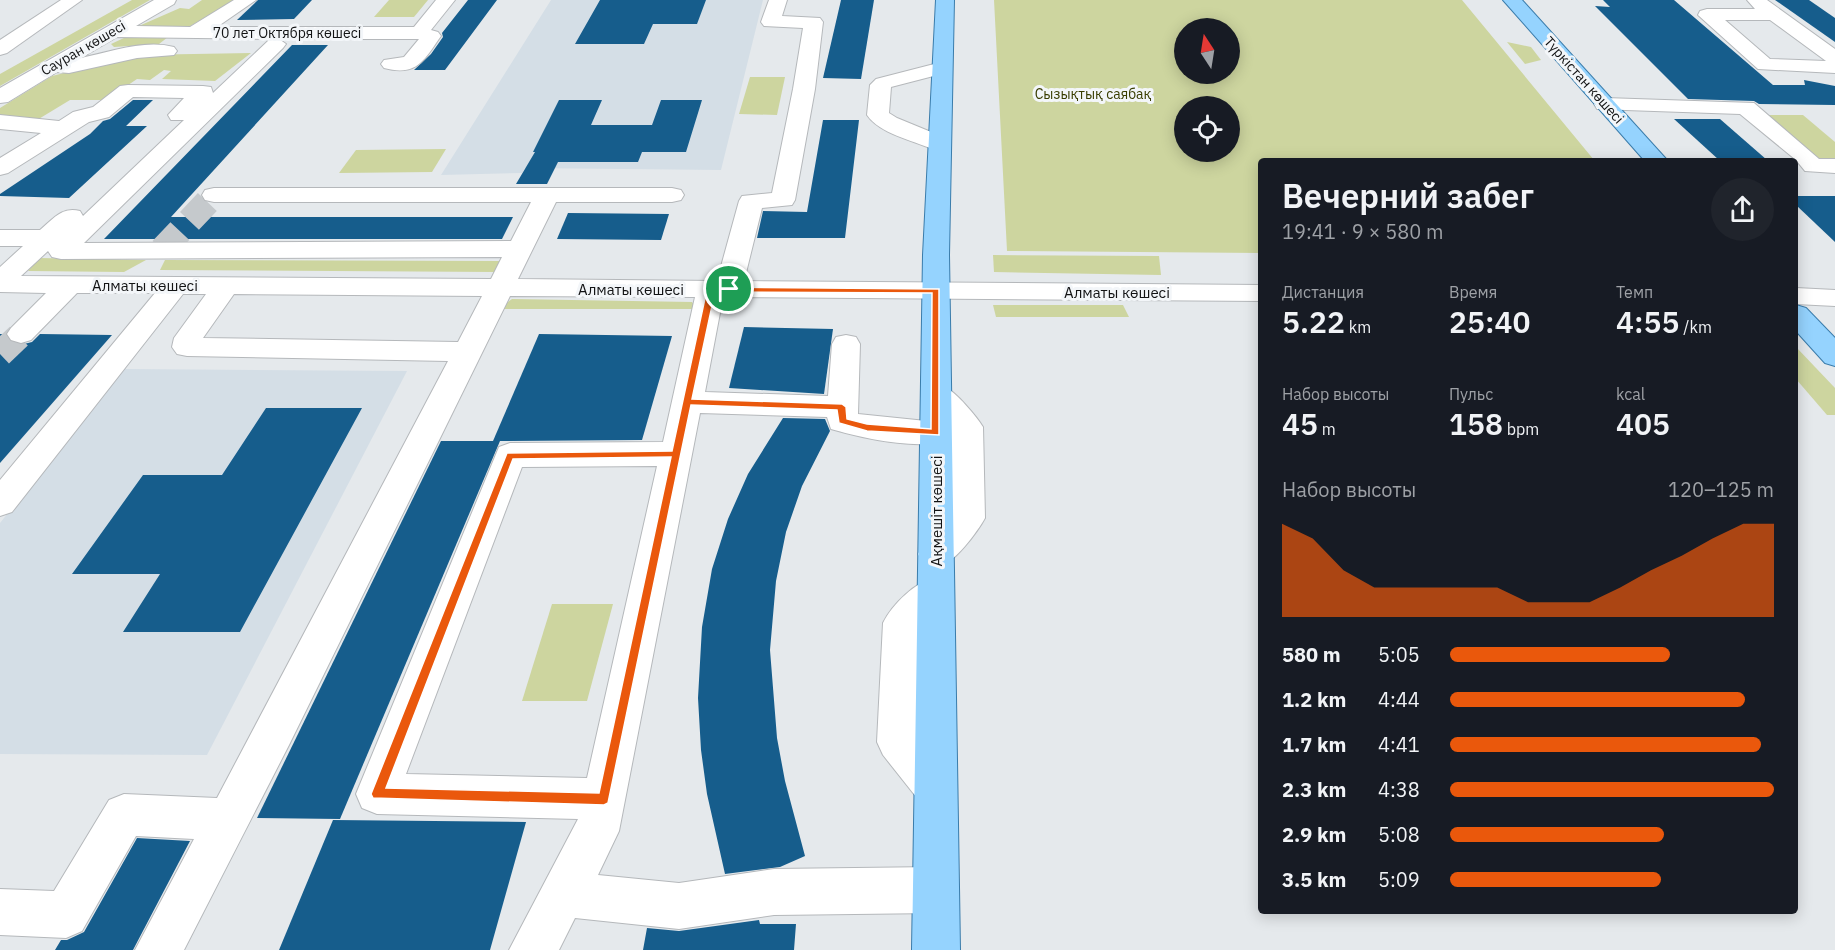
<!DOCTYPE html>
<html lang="ru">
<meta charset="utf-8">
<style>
:root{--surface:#171b24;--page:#20242c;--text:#f1f3f6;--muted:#9ea1a6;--accent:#ea580c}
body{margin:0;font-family:"IBM Plex Sans",sans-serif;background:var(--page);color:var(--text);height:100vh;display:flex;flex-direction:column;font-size:22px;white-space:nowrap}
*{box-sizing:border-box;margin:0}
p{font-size:20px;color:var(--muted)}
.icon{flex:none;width:33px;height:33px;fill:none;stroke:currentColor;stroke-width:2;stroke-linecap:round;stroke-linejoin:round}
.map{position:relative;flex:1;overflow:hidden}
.side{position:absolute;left:1258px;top:158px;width:540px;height:756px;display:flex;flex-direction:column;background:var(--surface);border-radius:6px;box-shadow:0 3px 15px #0003}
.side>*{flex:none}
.needle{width:39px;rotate:348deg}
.fabs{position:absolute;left:1174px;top:18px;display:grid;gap:12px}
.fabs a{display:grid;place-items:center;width:66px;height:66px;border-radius:50%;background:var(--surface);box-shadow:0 3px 15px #0003;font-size:30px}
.pin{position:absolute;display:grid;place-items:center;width:51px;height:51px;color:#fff;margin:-26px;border:3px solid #fff;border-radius:50%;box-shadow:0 2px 6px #0007}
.round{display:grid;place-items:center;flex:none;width:63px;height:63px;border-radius:32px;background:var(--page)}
.overview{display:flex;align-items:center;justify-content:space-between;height:102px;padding:0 24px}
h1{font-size:33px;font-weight:600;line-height:45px}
.metrics{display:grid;grid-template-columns:repeat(3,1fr);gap:9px;height:102px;padding:6px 24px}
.metrics div{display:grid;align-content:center}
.metrics b{font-size:30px;font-weight:600}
.metrics small{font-size:16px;font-weight:400}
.metrics p{font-size:16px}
.chart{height:168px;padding:12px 24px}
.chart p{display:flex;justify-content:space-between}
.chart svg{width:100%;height:108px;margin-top:6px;fill:var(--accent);opacity:.7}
ul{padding:0 24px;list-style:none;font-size:20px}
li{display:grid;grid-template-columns:96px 72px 1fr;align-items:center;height:45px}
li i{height:15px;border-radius:8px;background:var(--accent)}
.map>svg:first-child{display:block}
</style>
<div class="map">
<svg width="1835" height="950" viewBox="0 0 1835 950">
<rect width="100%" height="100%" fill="#e5e9ec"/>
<!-- built -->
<g fill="#d4dee6">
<path d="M551 0H763L721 170 525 168 522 173 441 175Z"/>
<path d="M124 369 407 371 207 755 0 754V523Z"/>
</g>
<!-- green -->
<g fill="#cdd59f" fill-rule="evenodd">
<path d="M132 0H150L0 86V74Z"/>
<path d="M202 0H234L182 31 132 29 180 8 189 9Z"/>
<path d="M389 0H428L414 17H374Z"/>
<path d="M994 0H1462L1594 160H1262L1261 253 1007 251ZM1185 28H1230V74H1185ZM1185 106H1230V152H1185Z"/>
<path d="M126 37H168L159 44 114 47 111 44Z"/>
<path d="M1507 42 1531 47 1541 60 1525 64Z"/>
<path d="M251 53 215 81 162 79 171 71 164 70 150 80 137 79 106 100H70L37 120 0 117V108L52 76 136 55Z"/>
<path d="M750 77H785L777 115 739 114Z"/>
<path d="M1764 115H1803L1835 142V160H1815Z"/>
<path d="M446 149 432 172 339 173 356 150Z"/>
<path d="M993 255 1159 256 1161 275 994 272Z"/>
<path d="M39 258 146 260 124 272 28 271Z"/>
<path d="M165 260 501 261 495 272 160 270Z"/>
<path d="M512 299 692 302 697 309H498Z"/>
<path d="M993 305H1123L1129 317H996Z"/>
<path d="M1796 347 1835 388V415H1827L1796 379Z"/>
<path d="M552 604H613L587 701H522Z"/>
</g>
<!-- building -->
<g fill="#165d8c">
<path d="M258 0H312L294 19 237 20Z"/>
<path d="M468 0H497L445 70H414L431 54 443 37 442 33Z"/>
<path d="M600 0H706L697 24H653L644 44H575Z"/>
<path d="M841 0H874L861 79 823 78Z"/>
<path d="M1603 0H1674L1773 85H1805L1804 80 1835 86V105L1759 104 1754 101 1688 99 1595 6 1610 7Z"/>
<path d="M1775 0H1809L1835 18V42Z"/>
<path d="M292 45H328L171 217H513L502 239H104Z"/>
<path d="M133 100H153L126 126H147L69 198 0 196V194L90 134 103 121 110 119Z"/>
<path d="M559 100H602L591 125H652L661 100H702L686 152H642L638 162H558L547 184H516L535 152H533Z"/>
<path d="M1674 119H1720L1767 160H1719Z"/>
<path d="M823 120H859L845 238H757L763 211 807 212Z"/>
<path d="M1796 196H1835V242L1796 205Z"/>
<path d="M568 213 669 214 661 240 557 239Z"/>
<path d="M744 327 833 329 824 394 729 388Z"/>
<path d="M0 334H5L10 342 20 345 32 342 40 334 112 335 0 463Z"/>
<path d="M539 334 672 336 642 440 493 441Z"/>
<path d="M266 408H362L240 632H123L160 574H72L143 475H222Z"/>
<path d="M783 418 825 419 830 431 802 486 786 532 776 581 770 650 777 738 785 781 805 856 780 867 725 874 707 794 701 750 698 698 702 627 712 569 728 519 748 474Z"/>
<path d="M441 441H500L340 819 257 818Z"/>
<path d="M333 820 526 822 490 950H279Z"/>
<path d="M137 838 190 841 133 950H55L61 940H67L84 932Z"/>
<path d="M759 920 760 924H796L794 950H643L647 928 679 931Z"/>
</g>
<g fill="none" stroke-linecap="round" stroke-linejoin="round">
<!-- minor-tunnel -->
<g stroke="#c5c9cc" stroke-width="26" stroke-dasharray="26 14" stroke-linecap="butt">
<path d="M162 250 214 195"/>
<path d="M0 354 21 334"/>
</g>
<defs>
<g id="minor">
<path d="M61 0H82L7 53 0 55V40Z"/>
<path d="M154 0H176L174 4 136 26 190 27 234 0H256L217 27H414L436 0H455L431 30 438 32 441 36C424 60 417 77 384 68L381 64 384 60 404 57 419 39H279L286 44 283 48 84 243 511 241 531 202H214L205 200 202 195 205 190 214 188H672L681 190 684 195 681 200 672 202H556L518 279 717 281 739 201 742 196 772 193 793 89 803 28 764 26 761 22 769 0H787L782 16 820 18 823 22 815 89 795 200 792 205 762 208 744 281 1262 285V301L723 297 705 392 828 396 832 344 836 337 846 335 856 337 860 344 858 414 936 422 947 425 921 395 925 388C932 386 938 384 945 387 956 392 977 417 983 427L985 518C978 531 953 565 938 567 933 568 928 565 923 564L918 554 923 544 951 514V434L947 441C916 450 862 438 831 429L827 417 700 413 619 831 598 875 679 883 774 869 936 867 952 874 959 890 952 906 936 913 774 915 679 929 575 918 559 950H509L578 819 377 814 362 808 356 794 499 447 510 443 663 442 695 297 510 296 289 745 184 950H135L194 839 136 836 82 931 66 938 0 935V889L54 891 109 800 124 794 217 798 448 361 187 356 177 354 172 347 174 338 206 294H183L12 512 0 516V480L155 293H77L31 340 21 343 11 340 7 334 11 328 46 293 0 292V267L23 246H0V230H40C53 219 62 206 80 211L83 216 184 120H171L168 115 184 98 133 97 109 117 89 122 8 173 0 175V158L41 133 0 129V115L59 121 73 112 93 107 120 86 128 85 203 86 211 87 213 93 269 40 273 39 117 37 81 58C110 52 145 39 174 47L177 51 174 55 137 58 69 73 57 72 8 102 0 103V88ZM48 251 52 257 61 259 502 257 491 279 21 276ZM234 294 482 296 458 342 203 338ZM657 466 587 778 406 774 522 467Z"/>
<path d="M1747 0H1767L1835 49V73L1758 69 1698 15 1700 11 1707 9H1755ZM1725 20H1770L1826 61 1770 59Z"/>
<path d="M942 62 949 64 952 68 949 72 891 87 889 113 897 118 948 139 951 144 948 149 940 151 932 149C912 140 880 134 867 115L870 85 876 79Z"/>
<path d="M1605 98 1754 103 1819 159H1835V173L1805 171 1796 160 1740 114 1597 109 1594 104 1597 99Z"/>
<path d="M1796 288 1835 290V306L1796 304Z"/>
<path d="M936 576 949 581 954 591 949 601 921 629 919 736 951 775 957 789 951 803 936 809 921 803 883 755 877 742 883 623C893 603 915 583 936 576Z"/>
</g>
<g id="major">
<path d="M936 0H954L949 255 960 950H912L923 255Z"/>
<path d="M1503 0H1522L1667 160H1644Z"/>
<path d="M1796 305 1806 308 1835 338V366L1825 363 1796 331Z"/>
</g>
</defs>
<!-- minor casing -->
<use href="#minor" stroke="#b5b8bb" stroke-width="2"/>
<!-- major casing -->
<use href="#major" stroke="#3a7cab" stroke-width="2"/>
<!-- minor -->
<use href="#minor" fill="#fff" fill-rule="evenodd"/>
<!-- major -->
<use href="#major" fill="#95d3fe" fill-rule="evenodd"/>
</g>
<!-- route -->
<path fill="#ea580c" stroke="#fff" stroke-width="1.5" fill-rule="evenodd" d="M711 287 939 289V435L867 431 839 423 837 410 691 405 608 803 604 805 373 798 371 794 507 453 672 451 707 289ZM715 292 932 293 931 429 867 424 847 419 846 407 842 404 692 399ZM671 457 599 793 386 788 513 459Z"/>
<g text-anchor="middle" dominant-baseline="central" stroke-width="6" stroke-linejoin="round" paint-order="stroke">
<!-- far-street labels -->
<g font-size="14" fill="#121314" stroke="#f3f6f9">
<text x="287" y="33">70 лет Октября көшесі</text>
<text transform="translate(83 48) rotate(-30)">Сауран көшесі</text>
<text transform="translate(1584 80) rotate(48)">Түркістан көшесі</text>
</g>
<!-- far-park labels -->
<g font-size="14" fill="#393d00" stroke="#f3f6f9">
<text x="1093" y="94">Сызықтық саябақ</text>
</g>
<!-- street labels -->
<g font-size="15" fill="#121314" stroke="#f3f6f9">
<text x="145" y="285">Алматы көшесі</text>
<text x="631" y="289">Алматы көшесі</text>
<text x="1117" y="292">Алматы көшесі</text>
<text transform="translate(936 511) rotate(-90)">Ақмешіт көшесі</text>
</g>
</g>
</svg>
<div class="fabs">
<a><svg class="needle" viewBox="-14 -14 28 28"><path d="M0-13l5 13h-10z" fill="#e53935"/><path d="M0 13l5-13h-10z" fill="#9ea1a6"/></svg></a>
<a><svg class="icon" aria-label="locate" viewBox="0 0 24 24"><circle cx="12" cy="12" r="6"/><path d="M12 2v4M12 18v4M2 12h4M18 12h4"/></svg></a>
</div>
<div class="pin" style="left:729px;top:289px;background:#1e9e55"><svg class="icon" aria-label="arrive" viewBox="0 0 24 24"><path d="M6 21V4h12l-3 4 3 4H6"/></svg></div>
<section class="side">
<div class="overview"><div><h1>Вечерний забег</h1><p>19:41 · 9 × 580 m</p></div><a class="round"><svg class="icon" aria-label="share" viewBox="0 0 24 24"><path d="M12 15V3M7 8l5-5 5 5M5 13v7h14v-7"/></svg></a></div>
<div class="metrics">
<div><p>Дистанция</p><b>5.22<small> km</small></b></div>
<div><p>Время</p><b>25:40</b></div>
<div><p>Темп</p><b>4:55<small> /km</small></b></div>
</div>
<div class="metrics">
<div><p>Набор высоты</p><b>45<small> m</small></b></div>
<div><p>Пульс</p><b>158<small> bpm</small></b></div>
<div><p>kcal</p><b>405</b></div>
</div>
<div class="chart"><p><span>Набор высоты</span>120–125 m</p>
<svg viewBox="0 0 160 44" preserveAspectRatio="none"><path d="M0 44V6L10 12L20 25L30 32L40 32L50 32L60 32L70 32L80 38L90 38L100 38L110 32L120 25L130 19L140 12L150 6L160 6V44z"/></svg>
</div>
<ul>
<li><b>580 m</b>5:05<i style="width:68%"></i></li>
<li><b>1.2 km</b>4:44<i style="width:91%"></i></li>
<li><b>1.7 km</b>4:41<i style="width:96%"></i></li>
<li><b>2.3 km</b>4:38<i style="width:100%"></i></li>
<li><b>2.9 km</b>5:08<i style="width:66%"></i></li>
<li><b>3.5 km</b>5:09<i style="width:65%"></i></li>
</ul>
</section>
</div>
